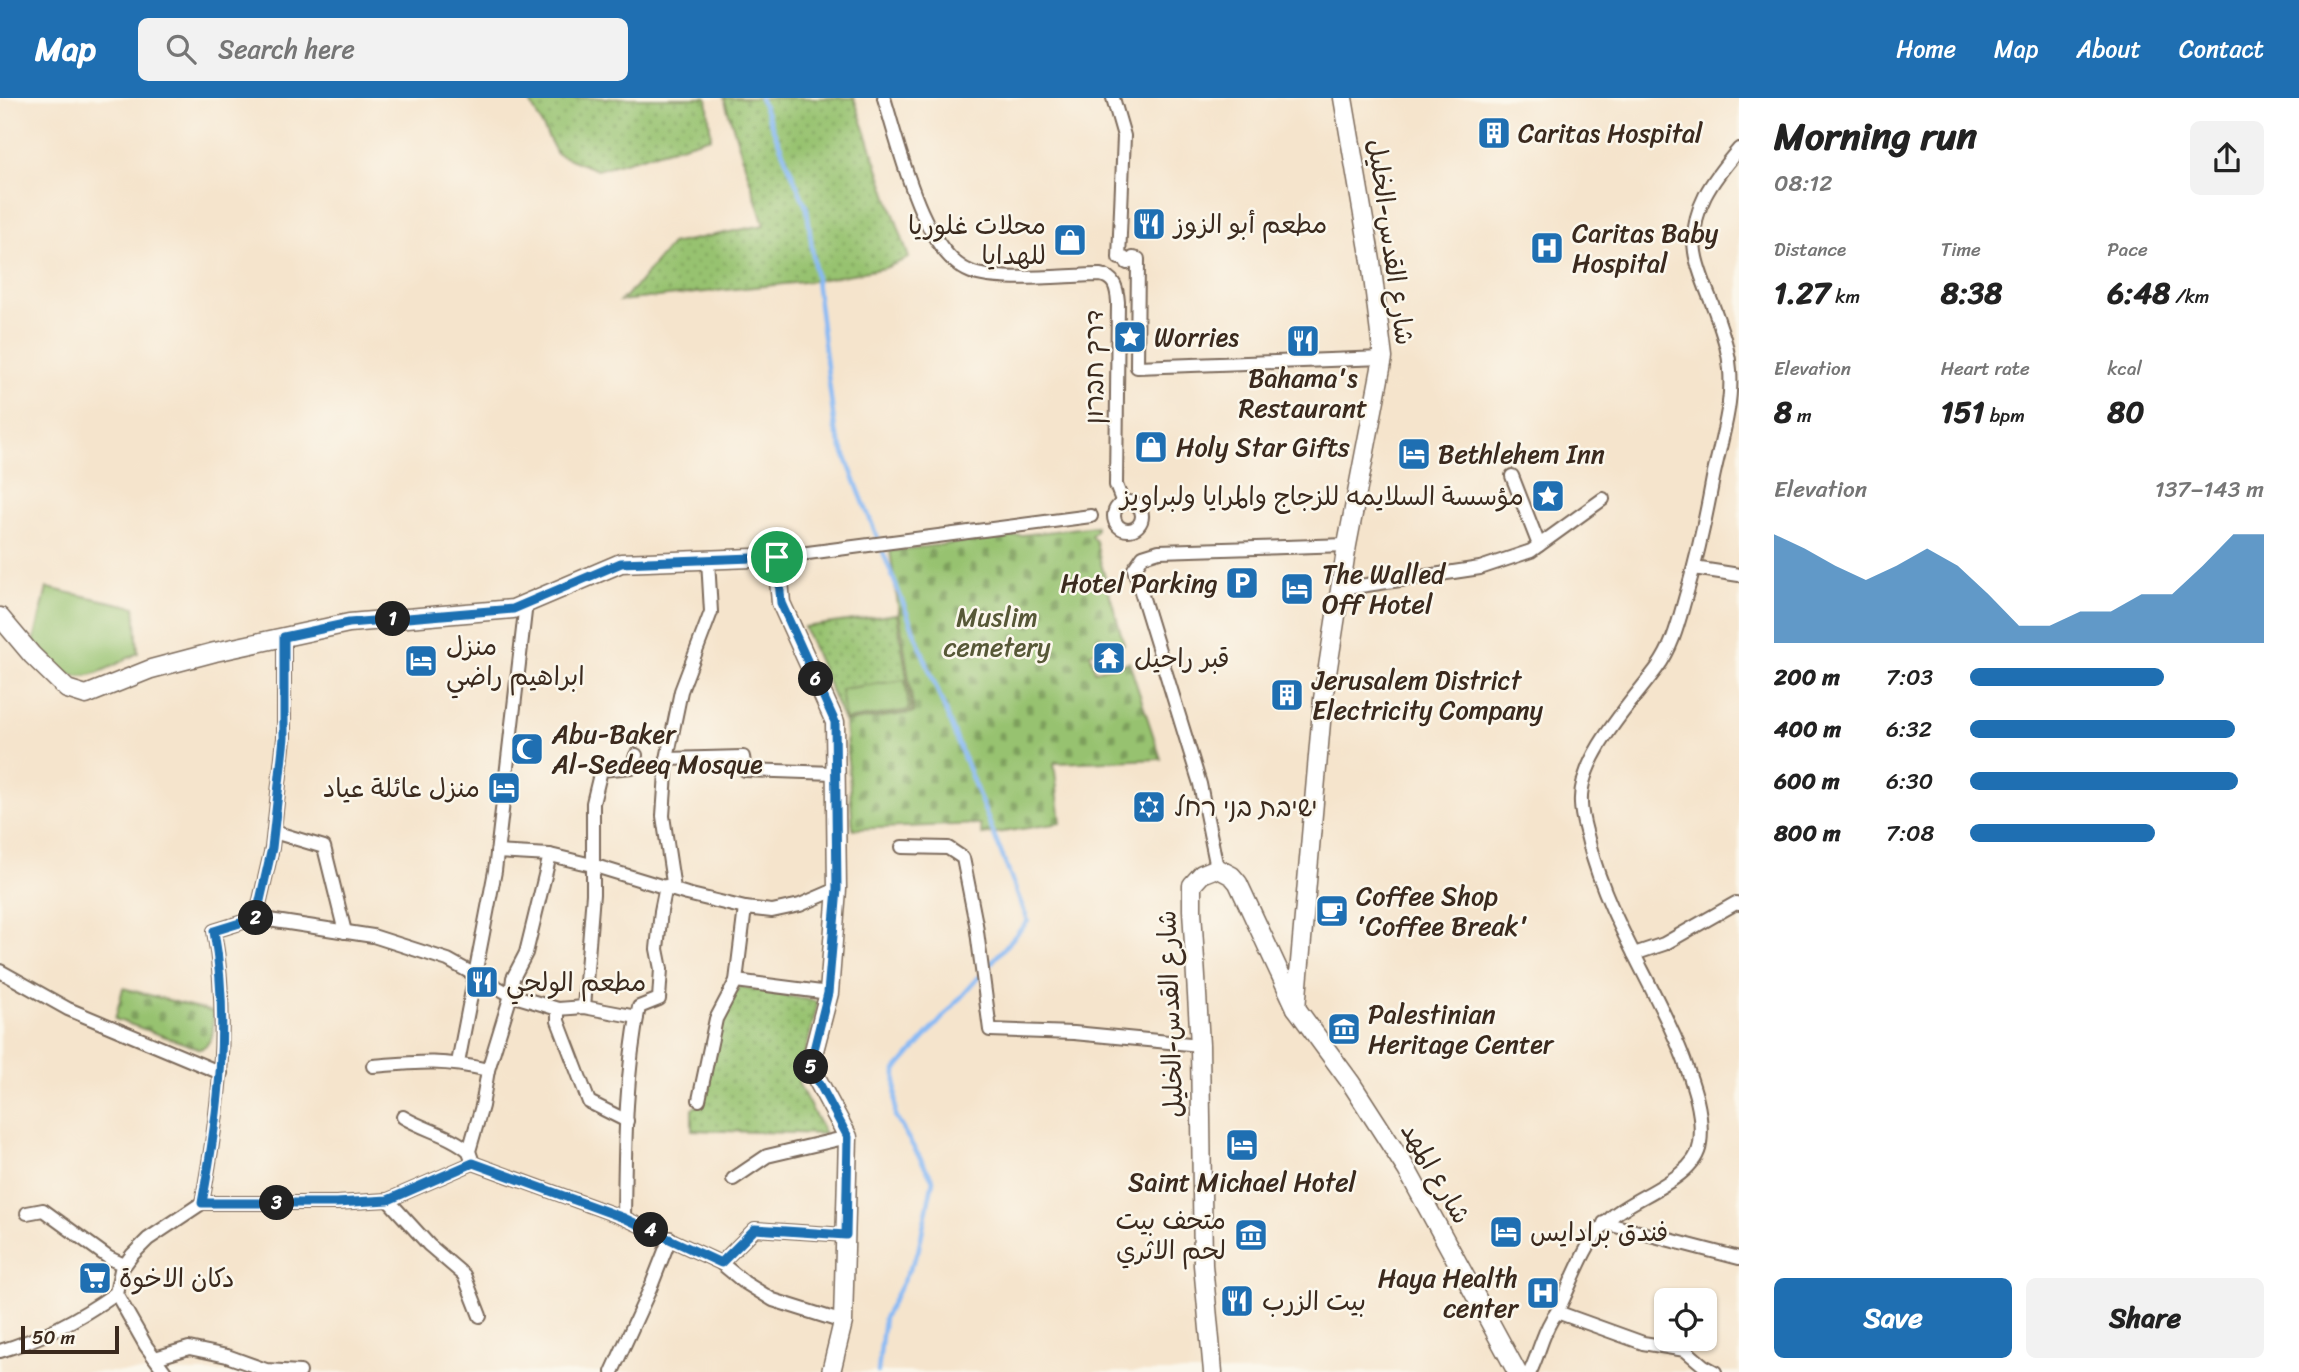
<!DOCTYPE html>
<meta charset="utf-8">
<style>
:root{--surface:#fff;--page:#f2f2f2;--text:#222;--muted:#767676;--accent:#1f6fb2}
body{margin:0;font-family:Sriracha,"Playpen Sans Arabic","Playpen Sans Hebrew",sans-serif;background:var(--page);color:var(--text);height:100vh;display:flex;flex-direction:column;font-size:26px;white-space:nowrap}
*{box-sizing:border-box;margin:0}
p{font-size:23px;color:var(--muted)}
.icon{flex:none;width:38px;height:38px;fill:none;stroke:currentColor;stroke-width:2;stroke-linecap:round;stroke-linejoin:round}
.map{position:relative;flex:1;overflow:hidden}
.details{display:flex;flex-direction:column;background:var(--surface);width:560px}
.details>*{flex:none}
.controls{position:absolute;left:1654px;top:1190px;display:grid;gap:14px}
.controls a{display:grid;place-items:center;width:63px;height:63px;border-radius:10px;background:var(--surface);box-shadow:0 2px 5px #0004;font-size:35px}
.scale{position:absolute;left:21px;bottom:18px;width:98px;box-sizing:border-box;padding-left:7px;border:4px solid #3b2a1e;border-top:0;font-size:19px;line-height:24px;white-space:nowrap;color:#3b2a1e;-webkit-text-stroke:5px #fbf7ec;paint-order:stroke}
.pin{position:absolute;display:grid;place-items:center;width:60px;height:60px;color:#fff;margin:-30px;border:4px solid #fff;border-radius:50%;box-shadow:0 2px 7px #0007}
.km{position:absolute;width:35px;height:35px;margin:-18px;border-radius:50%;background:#222;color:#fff;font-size:19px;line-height:35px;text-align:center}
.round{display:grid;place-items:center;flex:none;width:74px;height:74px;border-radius:10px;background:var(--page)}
.summary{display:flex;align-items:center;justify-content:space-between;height:119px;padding:0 35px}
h1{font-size:38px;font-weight:700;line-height:52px}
.stats{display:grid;grid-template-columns:repeat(3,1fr);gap:10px;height:119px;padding:7px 35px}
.stats div{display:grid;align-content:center}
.stats b{font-size:30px;font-weight:700}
.stats small{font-size:19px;font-weight:400}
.stats p{font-size:19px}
.chart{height:196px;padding:14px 35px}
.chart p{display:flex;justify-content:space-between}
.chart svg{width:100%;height:126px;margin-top:7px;fill:var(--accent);opacity:.7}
.primary-button{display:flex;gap:14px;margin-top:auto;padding:14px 35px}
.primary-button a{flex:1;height:80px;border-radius:10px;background:var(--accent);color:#fff;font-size:28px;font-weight:700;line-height:80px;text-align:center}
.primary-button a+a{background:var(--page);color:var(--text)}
ul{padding:0 35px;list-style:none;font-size:23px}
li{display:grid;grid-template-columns:112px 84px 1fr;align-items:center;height:52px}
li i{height:18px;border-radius:9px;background:var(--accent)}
header{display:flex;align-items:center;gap:42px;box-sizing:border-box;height:98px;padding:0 35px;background:var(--accent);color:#fff}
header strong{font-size:33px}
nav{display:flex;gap:38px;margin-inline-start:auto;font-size:24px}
.search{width:490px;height:63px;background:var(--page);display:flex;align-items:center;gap:18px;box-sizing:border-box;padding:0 24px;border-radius:10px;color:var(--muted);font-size:26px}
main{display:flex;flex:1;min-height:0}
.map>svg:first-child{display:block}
</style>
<header>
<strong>Map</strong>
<div class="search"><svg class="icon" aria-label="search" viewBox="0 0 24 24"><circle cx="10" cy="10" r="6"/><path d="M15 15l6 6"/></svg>Search here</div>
<nav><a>Home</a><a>Map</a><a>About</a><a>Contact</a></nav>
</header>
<main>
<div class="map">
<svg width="1739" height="1274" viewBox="0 0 1739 1274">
<defs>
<pattern id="grass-dots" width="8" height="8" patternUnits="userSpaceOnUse" patternTransform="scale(1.75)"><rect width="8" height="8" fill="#97c270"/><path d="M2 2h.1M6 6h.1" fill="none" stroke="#7c9e5b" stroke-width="1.8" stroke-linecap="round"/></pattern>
<pattern id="cemetery-stones" width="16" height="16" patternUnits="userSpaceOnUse" patternTransform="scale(1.75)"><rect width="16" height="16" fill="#97c270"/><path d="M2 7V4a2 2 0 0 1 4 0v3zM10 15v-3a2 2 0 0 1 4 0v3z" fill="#7c9e5b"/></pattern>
</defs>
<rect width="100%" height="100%" fill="#fbf7ec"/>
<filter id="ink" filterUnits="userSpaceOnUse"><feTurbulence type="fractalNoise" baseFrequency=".0143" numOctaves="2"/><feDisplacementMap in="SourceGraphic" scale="14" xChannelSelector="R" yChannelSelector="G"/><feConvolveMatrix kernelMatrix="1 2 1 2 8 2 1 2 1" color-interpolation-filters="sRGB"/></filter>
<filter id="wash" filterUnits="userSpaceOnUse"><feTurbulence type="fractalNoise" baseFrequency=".00686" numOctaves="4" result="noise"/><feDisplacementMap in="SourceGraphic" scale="28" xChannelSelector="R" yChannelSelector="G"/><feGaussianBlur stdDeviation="1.57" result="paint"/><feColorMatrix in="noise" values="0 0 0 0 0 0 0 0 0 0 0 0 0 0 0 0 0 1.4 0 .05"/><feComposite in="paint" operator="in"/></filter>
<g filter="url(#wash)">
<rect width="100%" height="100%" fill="#f5e4cc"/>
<!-- grass -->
<g fill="url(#grass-dots)" stroke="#697647" stroke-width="2">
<path d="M528 0H707L711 39 597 72 557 56Z"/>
<path d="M724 0H854L909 160 885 170 813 183 620 203 637 187 671 146 764 127Z"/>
<path d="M897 516 912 614 844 623 804 529Z"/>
<path d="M739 888 818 904 798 985 825 1036 692 1032V1011L701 1005 719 919Z"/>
</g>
<!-- cemetery -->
<g fill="url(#cemetery-stones)" stroke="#697647" stroke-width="2">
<path d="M1096 428V432L1091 438 1096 443 1100 462 1124 546 1090 555 1095 573 1129 564 1161 661 1054 665 1061 725 982 737 980 726 853 731 845 624 914 615 890 453Z"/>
<path d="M123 890 213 914C213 929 216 944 200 951L115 921Z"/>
</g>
<!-- pitch -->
<g fill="#97c270" stroke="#697647" stroke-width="2">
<path d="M47 490 135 509 138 555C115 566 85 589 61 572 51 566 42 553 34 543Z"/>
<path d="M905 582 909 612 845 622 841 591Z"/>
</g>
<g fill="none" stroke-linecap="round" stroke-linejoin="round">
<!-- stream -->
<g stroke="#87b9f4" stroke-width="4.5">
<path d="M760 0 807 111 835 332 1028 823 985 872"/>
<path d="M878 1274 884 1220 918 1154 933 1082 895 1018 896 972 979 879"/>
</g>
</g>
</g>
<g filter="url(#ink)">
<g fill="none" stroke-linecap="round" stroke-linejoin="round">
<defs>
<g id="street">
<path d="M884 0C899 47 922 155 971 174 1000 185 1067 177 1100 177 1115 179 1117 191 1118 204L1116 387 1123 405"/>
<path d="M1113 0 1124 38 1119 160H1124L1127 165 1133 160 1138 161 1137 269 1383 260"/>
<path d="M1512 378 1539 447"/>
<circle cx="1128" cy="418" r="14"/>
<path d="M777 459 1091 418"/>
<path d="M1694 470 1739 477"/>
<path d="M1340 491 1480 470 1531 453 1603 401"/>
<path d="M667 661 743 659 745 672 834 675"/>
<path d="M274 734 324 749 345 834"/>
<path d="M902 749 948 750 963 760 976 826 990 932 1074 935 1200 947"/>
<path d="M497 754 550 757 592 767 687 796 745 810 772 813 800 807 837 791"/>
<path d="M1217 770 1200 686 1134 471 1143 458 1159 453 1347 447"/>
<path d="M674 791 663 718 667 661 681 593 711 514 708 462"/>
<path d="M256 820 272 750 284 640V539"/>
<path d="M1634 856 1664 846 1736 805 1739 806"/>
<path d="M0 873 68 911 221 975"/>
<path d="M736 883 829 895"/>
<path d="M584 909 593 796V705L601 672 632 669 636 657"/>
<path d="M558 911V923L589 1004 627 1023"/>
<path d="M458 965 495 773 526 505"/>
<path d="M373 968C418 964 443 961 488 972L511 897 513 880 526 855 550 757"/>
<path d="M699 1002 716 921 736 883 745 810"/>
<path d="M403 1019C424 1032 451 1037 469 1053"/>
<path d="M473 1065 469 1053 482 1008 488 972"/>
<path d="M733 1081 767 1058 848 1039"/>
<path d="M388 1102 429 1147 464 1177 480 1218"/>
<path d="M202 1105C219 1014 230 926 214 833L256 820 373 838 448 862 511 897 558 911 584 909 637 919"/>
<path d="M27 1115 43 1112 109 1160 124 1167"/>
<path d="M624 1120C625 1050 625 978 639 909L659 901 661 871 657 851 661 813 666 788"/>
<path d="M1604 1125 1739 1160"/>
<path d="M721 1165 755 1131 846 1137"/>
<path d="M1557 1214 1643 1245 1685 1252 1704 1268 1715 1274"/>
<path d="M0 1253C41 1241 82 1219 116 1195"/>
<path d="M155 1260 189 1250 227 1258 266 1272 300 1274"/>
<path d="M165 1274 146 1248 116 1195 121 1172 132 1157 148 1141 202 1105H336L388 1102 473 1065 624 1120 721 1165 744 1184 773 1202 843 1224"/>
<path d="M612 1274 650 1191 670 1140"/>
<path d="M1530 1274C1538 1258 1542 1238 1551 1223 1553 1219 1556 1216 1558 1212 1575 1179 1584 1142 1613 1118 1636 1098 1696 1080 1700 1046 1704 1016 1693 986 1683 959 1655 887 1608 821 1589 745 1586 732 1581 719 1581 705 1578 660 1632 604 1657 570 1674 547 1679 521 1687 494 1698 456 1706 419 1713 380 1720 346 1733 308 1730 272 1729 253 1723 237 1717 219 1710 198 1698 175 1695 154 1689 112 1713 81 1739 51"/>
</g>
<g id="secondary">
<path d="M0 519 32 557 67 591 86 597 151 571 215 554 349 525 513 511 621 465 777 459 781 505 835 624 837 791 829 895 810 968 848 1039 843 1224 831 1274"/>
<path d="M1296 910 1323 601 1347 447 1383 260 1371 163 1343 0"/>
<path d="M1213 1274 1203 1167 1200 947 1192 812V787L1202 776 1217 770 1232 778 1238 785 1296 910 1351 985 1407 1072 1517 1274"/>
</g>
</defs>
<!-- street casing -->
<use href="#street" stroke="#7c6b5b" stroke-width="16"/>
<!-- secondary casing -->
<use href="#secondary" stroke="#7c6b5b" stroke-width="21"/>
<!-- street -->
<use href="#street" stroke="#fff" stroke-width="12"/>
<!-- secondary -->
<use href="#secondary" stroke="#fff" stroke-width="18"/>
</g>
</g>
<g fill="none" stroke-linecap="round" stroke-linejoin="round" filter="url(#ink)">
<defs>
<path id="route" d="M777 459 781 505 835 624 837 791 828 895 810 968 848 1039 846 1137 755 1131 721 1165 624 1120 473 1065 388 1102 336 1105H202C219 1013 230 926 214 833L256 820 272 750 284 640V539L349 525 513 511 621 465Z"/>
</defs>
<!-- route casing -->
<use href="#route" stroke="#fff" stroke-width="14"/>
<!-- route -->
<use href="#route" stroke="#1f6fb2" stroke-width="9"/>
</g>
<!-- icons -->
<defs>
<symbol id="building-square" viewBox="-11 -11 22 22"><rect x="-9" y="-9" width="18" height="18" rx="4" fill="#1f6fb2" stroke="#fbf7ec"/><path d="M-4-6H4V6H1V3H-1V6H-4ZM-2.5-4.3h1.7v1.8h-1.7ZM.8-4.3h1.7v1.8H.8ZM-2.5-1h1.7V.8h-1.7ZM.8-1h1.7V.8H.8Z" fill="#fff"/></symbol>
<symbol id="restaurant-square" viewBox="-11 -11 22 22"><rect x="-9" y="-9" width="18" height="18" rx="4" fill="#1f6fb2" stroke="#fbf7ec"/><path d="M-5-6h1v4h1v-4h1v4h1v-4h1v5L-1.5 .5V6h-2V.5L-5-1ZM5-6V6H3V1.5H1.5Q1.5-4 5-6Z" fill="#fff"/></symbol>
<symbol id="shop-square" viewBox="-11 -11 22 22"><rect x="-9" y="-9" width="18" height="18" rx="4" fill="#1f6fb2" stroke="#fbf7ec"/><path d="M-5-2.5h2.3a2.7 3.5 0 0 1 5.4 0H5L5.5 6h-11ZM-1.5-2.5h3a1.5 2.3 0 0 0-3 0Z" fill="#fff"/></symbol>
<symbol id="hospital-square" viewBox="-11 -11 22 22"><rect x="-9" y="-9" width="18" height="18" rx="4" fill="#1f6fb2" stroke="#fbf7ec"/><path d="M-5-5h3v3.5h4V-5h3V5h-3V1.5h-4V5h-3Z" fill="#fff"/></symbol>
<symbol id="sight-square" viewBox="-11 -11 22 22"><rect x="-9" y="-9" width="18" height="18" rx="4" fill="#1f6fb2" stroke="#fbf7ec"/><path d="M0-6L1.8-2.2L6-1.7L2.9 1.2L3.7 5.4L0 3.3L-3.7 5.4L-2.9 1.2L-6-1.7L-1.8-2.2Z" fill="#fff"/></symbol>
<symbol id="hotel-square" viewBox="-11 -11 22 22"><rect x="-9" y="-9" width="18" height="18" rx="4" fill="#1f6fb2" stroke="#fbf7ec"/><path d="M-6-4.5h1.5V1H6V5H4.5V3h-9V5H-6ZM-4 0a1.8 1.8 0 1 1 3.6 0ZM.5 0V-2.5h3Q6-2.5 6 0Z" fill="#fff"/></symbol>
<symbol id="parking-square" viewBox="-11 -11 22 22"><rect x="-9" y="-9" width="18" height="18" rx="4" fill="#1f6fb2" stroke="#fbf7ec"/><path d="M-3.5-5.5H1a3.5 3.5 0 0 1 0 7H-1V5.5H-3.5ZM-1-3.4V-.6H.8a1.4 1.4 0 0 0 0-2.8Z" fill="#fff"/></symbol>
<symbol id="temple-square" viewBox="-11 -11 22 22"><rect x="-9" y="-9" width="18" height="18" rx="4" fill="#1f6fb2" stroke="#fbf7ec"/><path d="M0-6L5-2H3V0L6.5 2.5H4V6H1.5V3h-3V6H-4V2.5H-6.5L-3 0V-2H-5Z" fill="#fff"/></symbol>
<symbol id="mosque-square" viewBox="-11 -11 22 22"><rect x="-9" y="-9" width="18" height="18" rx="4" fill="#1f6fb2" stroke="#fbf7ec"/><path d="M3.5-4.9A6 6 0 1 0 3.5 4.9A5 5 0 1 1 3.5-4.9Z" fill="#fff"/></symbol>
<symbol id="synagogue-square" viewBox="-11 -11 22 22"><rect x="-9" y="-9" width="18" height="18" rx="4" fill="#1f6fb2" stroke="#fbf7ec"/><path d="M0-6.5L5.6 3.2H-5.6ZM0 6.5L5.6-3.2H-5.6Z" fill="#fff"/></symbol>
<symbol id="cafe-square" viewBox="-11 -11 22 22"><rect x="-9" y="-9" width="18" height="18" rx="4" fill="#1f6fb2" stroke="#fbf7ec"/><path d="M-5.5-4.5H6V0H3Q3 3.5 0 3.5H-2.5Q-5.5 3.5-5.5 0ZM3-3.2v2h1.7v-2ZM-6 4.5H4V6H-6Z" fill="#fff"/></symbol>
<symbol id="museum-square" viewBox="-11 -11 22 22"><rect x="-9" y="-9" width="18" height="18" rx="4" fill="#1f6fb2" stroke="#fbf7ec"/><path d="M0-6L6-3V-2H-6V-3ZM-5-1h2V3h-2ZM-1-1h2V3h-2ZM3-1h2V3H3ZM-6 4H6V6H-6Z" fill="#fff"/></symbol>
<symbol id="supermarket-square" viewBox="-11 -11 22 22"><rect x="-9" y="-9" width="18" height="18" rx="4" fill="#1f6fb2" stroke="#fbf7ec"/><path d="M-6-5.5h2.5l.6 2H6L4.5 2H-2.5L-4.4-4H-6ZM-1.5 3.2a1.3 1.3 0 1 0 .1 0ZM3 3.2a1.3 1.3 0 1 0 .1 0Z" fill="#fff"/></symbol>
</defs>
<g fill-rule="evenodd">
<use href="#building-square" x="1475" y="16" width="38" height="38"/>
<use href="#restaurant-square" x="1130" y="107" width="38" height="38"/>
<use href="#shop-square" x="1051" y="123" width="38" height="38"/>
<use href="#hospital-square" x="1528" y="131" width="38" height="38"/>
<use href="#sight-square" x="1111" y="220" width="38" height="38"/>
<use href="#restaurant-square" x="1284" y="224" width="38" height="38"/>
<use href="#shop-square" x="1132" y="330" width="38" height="38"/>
<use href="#hotel-square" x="1395" y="337" width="38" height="38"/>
<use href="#sight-square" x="1529" y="379" width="38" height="38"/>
<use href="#parking-square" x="1223" y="466" width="38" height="38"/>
<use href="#hotel-square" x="1278" y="472" width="38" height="38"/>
<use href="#temple-square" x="1090" y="541" width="38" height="38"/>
<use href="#hotel-square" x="402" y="544" width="38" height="38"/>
<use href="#building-square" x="1268" y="578" width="38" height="38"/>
<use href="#mosque-square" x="508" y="632" width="38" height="38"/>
<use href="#hotel-square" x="485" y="671" width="38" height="38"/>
<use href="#synagogue-square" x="1130" y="690" width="38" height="38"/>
<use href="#cafe-square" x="1313" y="794" width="38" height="38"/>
<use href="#restaurant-square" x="463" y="865" width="38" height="38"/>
<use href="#museum-square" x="1325" y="912" width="38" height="38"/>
<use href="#hotel-square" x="1223" y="1028" width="38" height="38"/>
<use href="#hotel-square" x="1487" y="1115" width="38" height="38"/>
<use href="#museum-square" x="1232" y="1118" width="38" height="38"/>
<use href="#supermarket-square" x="76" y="1161" width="38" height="38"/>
<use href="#hospital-square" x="1524" y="1176" width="38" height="38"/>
<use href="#restaurant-square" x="1218" y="1184" width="38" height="38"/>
</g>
<g text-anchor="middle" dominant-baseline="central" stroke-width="5" stroke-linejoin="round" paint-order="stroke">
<!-- poi labels -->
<g font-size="26" fill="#3b2a1e" stroke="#fbf7ec" text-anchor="start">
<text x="1518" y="35">Caritas Hospital</text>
<text x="1174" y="126">مطعم أبو الزوز</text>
<text x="1046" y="127" text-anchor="end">محلات غلوريا<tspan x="1046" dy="30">للهدايا</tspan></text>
<text x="1572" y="135">Caritas Baby<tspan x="1572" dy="30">Hospital</tspan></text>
<text x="1154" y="239">Worries</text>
<text x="1303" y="280" text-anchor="middle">Bahama's<tspan x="1303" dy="30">Restaurant</tspan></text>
<text x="1176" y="349">Holy Star Gifts</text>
<text x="1438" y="356">Bethlehem Inn</text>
<text x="1524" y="398" text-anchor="end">مؤسسة السلايمه للزجاج والمرايا ولبراويز</text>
<text x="1322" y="476">The Walled<tspan x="1322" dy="30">Off Hotel</tspan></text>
<text x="1218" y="485" text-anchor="end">Hotel Parking</text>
<text x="446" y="548">منزل<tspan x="446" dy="30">ابراهيم راضي</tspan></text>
<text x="1134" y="560">قبر راحيل</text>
<text x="1312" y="582">Jerusalem District<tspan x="1312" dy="30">Electricity Company</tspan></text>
<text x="552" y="636">Abu-Baker<tspan x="552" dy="30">Al-Sedeeq Mosque</tspan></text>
<text x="480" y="690" text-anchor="end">منزل عائلة عياد</text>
<text x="1174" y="709">ישיבת בני רחל</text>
<text x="1356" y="798">Coffee Shop<tspan x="1356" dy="30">'Coffee Break'</tspan></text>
<text x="506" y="884">مطعم الولجي</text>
<text x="1368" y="916">Palestinian<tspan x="1368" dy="30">Heritage Center</tspan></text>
<text x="1242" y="1084" text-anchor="middle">Saint Michael Hotel</text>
<text x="1226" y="1122" text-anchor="end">متحف بيت<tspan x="1226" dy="30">لحم الاثري</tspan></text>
<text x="1530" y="1134">فندق برادايس</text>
<text x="119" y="1180">دكان الاخوة</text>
<text x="1518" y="1180" text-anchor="end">Haya Health<tspan x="1518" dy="30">center</tspan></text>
<text x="1262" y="1203">بيت الزرب</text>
</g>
<!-- street labels -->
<g font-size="26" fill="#3b2a1e" stroke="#fbf7ec">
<text transform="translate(1391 144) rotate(82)">شارع القدس-الخليل</text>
<text transform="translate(1094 269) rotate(-90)">דרך חברון</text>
<text transform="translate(1170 916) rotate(-92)">شارع القدس-الخليل</text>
<text transform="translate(1436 1075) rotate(60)">شارع المهد</text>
</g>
<!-- park labels -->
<g font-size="26" fill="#575837" stroke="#fbf7ec">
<text x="997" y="519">Muslim<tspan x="997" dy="30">cemetery</tspan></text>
</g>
</g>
</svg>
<div class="controls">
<a><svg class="icon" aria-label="locate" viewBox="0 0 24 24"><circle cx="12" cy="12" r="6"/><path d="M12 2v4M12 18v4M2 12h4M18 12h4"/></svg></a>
</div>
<div class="scale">50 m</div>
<div class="pin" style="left:777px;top:459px;background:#1e9e55"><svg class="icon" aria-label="arrive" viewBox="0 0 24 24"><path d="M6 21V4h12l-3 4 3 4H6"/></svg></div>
<b class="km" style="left:393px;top:521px">1</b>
<b class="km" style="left:256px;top:820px">2</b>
<b class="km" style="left:277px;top:1105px">3</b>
<b class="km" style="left:651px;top:1132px">4</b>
<b class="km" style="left:811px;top:969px">5</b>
<b class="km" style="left:816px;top:581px">6</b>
</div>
<section class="details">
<div class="summary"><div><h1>Morning run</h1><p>08:12</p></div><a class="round"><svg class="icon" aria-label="share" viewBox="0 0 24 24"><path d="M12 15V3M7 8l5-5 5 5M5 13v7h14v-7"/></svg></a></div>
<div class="stats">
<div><p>Distance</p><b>1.27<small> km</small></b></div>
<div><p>Time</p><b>8:38</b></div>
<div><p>Pace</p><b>6:48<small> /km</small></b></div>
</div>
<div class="stats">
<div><p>Elevation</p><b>8<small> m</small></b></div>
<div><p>Heart rate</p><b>151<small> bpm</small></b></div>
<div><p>kcal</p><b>80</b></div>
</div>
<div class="chart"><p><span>Elevation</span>137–143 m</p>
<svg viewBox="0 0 160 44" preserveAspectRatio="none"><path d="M0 44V6L10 11L20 17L30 22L40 17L50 11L60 17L70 27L80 38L90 38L100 33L110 33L120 27L130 27L140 17L150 6L160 6V44z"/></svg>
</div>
<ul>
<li><b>200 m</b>7:03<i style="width:66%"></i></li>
<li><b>400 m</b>6:32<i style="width:90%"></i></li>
<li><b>600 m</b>6:30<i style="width:91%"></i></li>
<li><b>800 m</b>7:08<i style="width:63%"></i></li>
</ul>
<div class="primary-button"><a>Save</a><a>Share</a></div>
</section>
</main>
